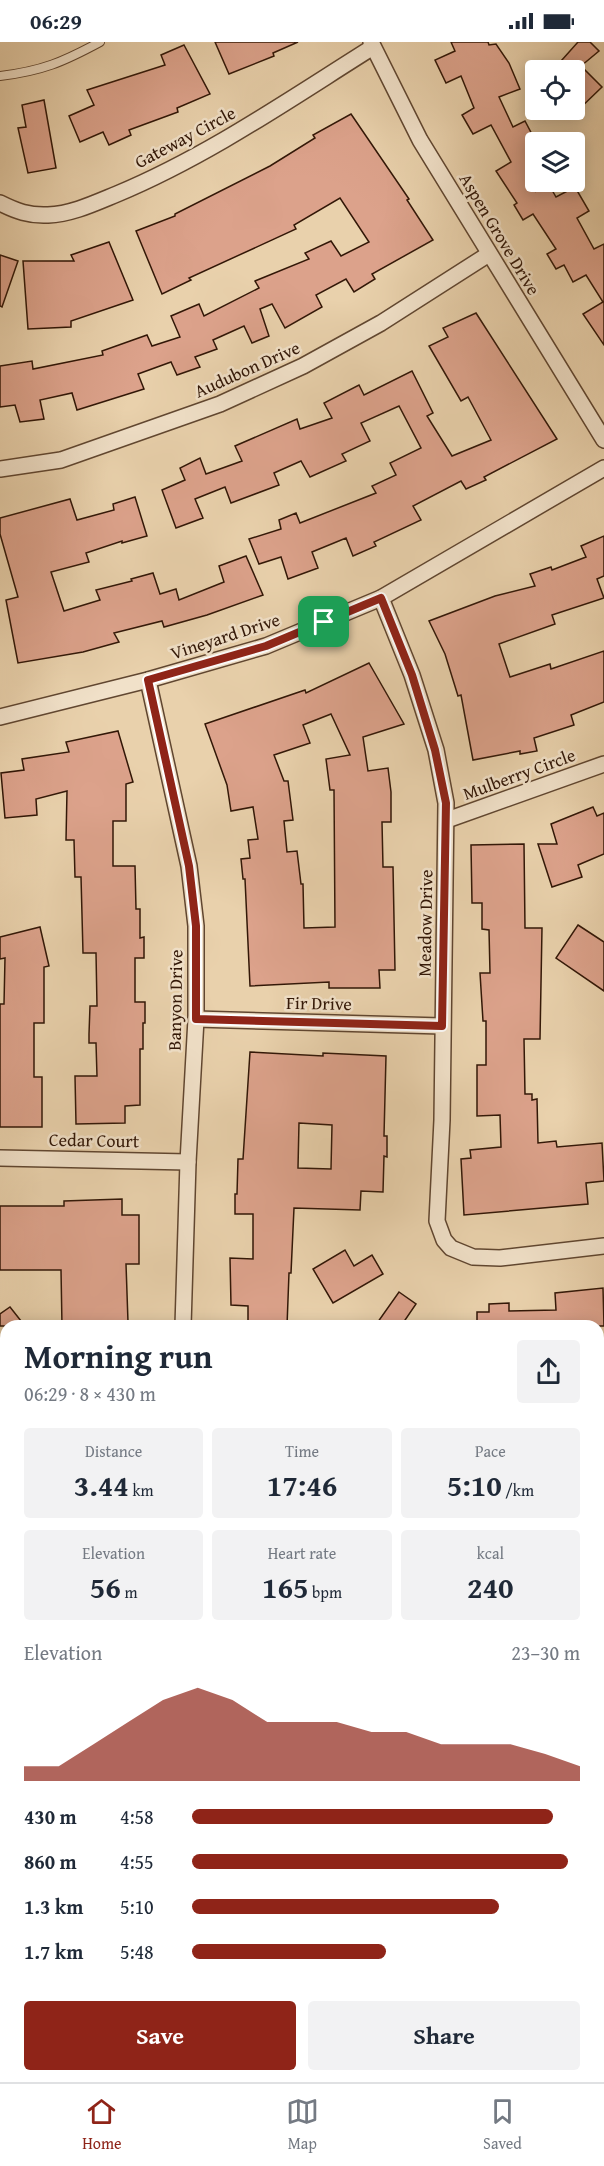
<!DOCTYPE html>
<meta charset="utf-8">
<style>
:root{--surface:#fff;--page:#f2f2f3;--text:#1f2937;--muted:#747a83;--line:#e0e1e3;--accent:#8f2418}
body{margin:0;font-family:"Gentium Book Plus",serif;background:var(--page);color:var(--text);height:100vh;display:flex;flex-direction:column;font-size:22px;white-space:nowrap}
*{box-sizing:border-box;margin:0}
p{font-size:20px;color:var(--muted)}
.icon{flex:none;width:33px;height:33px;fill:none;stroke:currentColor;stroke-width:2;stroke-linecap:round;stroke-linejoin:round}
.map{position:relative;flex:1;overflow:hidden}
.side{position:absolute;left:0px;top:1278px;width:604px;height:762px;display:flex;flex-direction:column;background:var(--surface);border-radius:18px 18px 0 0;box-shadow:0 3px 15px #0003}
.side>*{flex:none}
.tools{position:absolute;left:525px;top:18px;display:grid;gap:12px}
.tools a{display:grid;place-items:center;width:60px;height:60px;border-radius:6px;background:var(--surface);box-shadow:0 3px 15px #0003;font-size:30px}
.pin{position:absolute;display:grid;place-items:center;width:51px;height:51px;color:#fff;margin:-26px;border-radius:12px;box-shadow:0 3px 9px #0006}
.round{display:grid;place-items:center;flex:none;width:63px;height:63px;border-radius:6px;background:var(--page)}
.headline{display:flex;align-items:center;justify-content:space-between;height:102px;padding:0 24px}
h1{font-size:33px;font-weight:700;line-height:45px}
.figures{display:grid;grid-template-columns:repeat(3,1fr);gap:9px;height:102px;padding:6px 24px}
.figures div{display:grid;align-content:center;border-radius:6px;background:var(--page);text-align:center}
.figures b{font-size:30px;font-weight:700}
.figures small{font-size:16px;font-weight:400}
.figures p{font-size:16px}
.chart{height:168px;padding:12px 24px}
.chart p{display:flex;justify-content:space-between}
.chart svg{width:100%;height:108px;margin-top:6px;fill:var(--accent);opacity:.7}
.action{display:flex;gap:12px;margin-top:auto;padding:12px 24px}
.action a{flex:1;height:69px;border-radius:6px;background:var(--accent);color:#fff;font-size:24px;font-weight:700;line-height:69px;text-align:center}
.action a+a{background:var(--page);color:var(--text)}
ul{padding:0 24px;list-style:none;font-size:20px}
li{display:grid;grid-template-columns:96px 72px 1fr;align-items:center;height:45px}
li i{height:15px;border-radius:8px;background:var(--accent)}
.status{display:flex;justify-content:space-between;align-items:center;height:42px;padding:0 30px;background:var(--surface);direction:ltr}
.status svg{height:16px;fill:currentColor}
.menu{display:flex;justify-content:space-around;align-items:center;height:84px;border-top:2px solid var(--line);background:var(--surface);font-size:16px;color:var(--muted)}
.menu a{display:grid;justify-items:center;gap:3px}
.menu .on{color:var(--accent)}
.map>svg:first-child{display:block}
</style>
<div class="status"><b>06:29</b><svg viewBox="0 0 49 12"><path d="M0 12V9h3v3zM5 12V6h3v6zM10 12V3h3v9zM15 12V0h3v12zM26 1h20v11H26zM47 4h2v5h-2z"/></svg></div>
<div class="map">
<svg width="604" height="2040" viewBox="0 0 604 2040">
<rect width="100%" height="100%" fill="#e9d1ac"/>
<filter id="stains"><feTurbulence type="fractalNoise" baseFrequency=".00333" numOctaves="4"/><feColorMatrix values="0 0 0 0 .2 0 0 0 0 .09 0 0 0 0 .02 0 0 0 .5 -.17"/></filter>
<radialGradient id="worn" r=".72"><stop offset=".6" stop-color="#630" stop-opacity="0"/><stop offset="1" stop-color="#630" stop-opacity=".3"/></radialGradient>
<!-- building -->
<g fill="#dca28b" stroke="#321707" stroke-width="1.5" fill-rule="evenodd">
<path d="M215 0H298L273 11 274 14 229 32Z"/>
<path d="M451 0H488L489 3 496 2 509 21 520 47 499 55 513 85 525 79 536 100V149L548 141 556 155 575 145 589 169 577 176 594 207 604 202V303L583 272 603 260 586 233 573 240 564 223 556 227 547 212 556 207 533 172 523 178 514 163 517 161 496 129 511 120 491 83 473 92 462 73 474 66 461 34 446 41 435 18 455 9Z"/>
<path d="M578 0H590L599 9 581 24 602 45 574 72V28H553Z"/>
<path d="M184 3 210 52 177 66 178 70 129 88 131 93 109 103 103 90 80 100 69 74 94 63 87 48 165 23 161 13Z"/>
<path d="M44 58 56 126 28 131 18 86 26 85 22 63Z"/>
<path d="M351 72 409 157 407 158 433 198 372 232 375 237 354 250 346 237 316 253 322 265 285 286 272 262 260 267 269 294 252 301 244 284 213 298 217 307 195 315 200 325 177 333 171 320 138 332 144 347 77 368 72 351 40 358 44 377 20 380 15 363 0 365V324L32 319 33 327 103 313 102 309 147 293 152 304 180 295 171 274 199 262 204 274 259 246 255 239 309 217 305 211 331 199 341 214 369 200 340 156 294 183 296 187 189 236 191 238 162 252 136 189 175 174V172L270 124 315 96 313 93Z"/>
<path d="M109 200 133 258 71 279V285L28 287 23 219H74L71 213Z"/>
<path d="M0 213 18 219 2 265 0 264Z"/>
<path d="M476 271 557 397 484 435 486 438 466 447 461 439 413 464 421 478 374 500 376 504 353 514 346 496 312 510 318 526 288 537 281 515 259 522 249 497 281 487 279 478 296 471 300 481 376 451 372 444 396 433 390 421 421 406 399 364 361 381 370 399 342 412 346 419 310 435 301 419 274 431 279 443 231 461 225 445 195 457 203 476 176 486 162 448 185 438 180 426 200 416 206 432 242 419 235 404 297 377 300 387 332 376 324 361 359 343 364 353 412 329 433 371 427 374 452 414 491 398 468 355 461 359 429 304 448 295 443 286Z"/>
<path d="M135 455 147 494 122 501V499L86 511 89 520 51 530 64 569 100 558 96 548 132 539 131 537 153 531 160 552 176 547 179 558 224 540 219 524 246 514 263 553 207 573 164 585 162 579 114 591 119 600 83 610 18 621 6 558 18 555 0 492V476L70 457 77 478 114 468 113 462Z"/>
<path d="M604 494V534L597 537 604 556 552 573 555 582 499 602 510 635 550 622 551 627 604 609V660L571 673 574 683 534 696 537 709 520 712V709L473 718 461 653 458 654 445 612 429 579 495 554 535 544 530 532 551 525 552 528 586 515 581 504Z"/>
<path d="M369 621 404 682 363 695 368 729 388 726 391 750V780H382L383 825H393L395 928H379L380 946H329V940L250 944 245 837H243L241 817 250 816 248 798 258 797 253 765 231 769 227 743 205 682 305 648 306 651ZM331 672 350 713 326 717 330 748H334L335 885 304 886 303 842H301L297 809 287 810 284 779 293 778 288 739H284L274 713 310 701 303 683Z"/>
<path d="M118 689 133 740 126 742V779H113V824H135L136 867H140V896L144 895V916H135V960H145V981H143V1007H140V1063L125 1064V1081L76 1082 75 1034H97L96 1001H89V992L90 964H97L96 911H83L81 835H75L74 798H66L67 749 36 757 37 773 5 776 1 731 24 728 22 717 69 710 66 700Z"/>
<path d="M593 765 597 774 604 771V812L578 823 582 835 552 845 538 802H557L551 782Z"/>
<path d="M524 802 525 886H542L540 997H524L525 1052H532V1058L537 1057 538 1101 556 1099 557 1105 602 1101 604 1139 586 1141 588 1162 464 1173 461 1117 471 1116 470 1108 501 1105 500 1073 477 1074V1023H486V979H483L480 931H490L489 888 482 887V861H472L471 803Z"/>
<path d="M578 883 604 900V949L556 916Z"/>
<path d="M40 885 49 924 44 925V981H34V1035H42V1085H0V962H4L5 916 0 917V895Z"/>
<path d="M250 1010 323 1014V1011L386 1014 384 1094H387V1115L384 1114 383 1150 361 1149 360 1168 294 1166 291 1231H289L287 1284H248V1264L231 1263 230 1216 253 1217V1172H235V1152H237L238 1117H243ZM299 1081 332 1083 331 1127 298 1126Z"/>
<path d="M122 1157V1173H139V1222H126L128 1280H112V1284H62L61 1228H0V1164H64V1159Z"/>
<path d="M345 1208 354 1224 372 1213 383 1232 333 1261 313 1227Z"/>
<path d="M603 1246 604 1284H477V1270H489V1262L509 1261V1269L556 1268 555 1251Z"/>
<path d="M399 1250 416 1262 401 1284H375Z"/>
<path d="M10 1265 25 1284H0V1272Z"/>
</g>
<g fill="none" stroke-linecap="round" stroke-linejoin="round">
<defs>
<path id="lane" d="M0 34C42 29 63 20 100 0"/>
<g id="street">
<path d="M371 0 420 98 604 398"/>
<path d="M0 161C16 169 29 174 48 173 72 172 95 161 117 152 208 114 290 57 373 5"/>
<path d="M0 427 61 418 220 362 303 324 381 281 489 212"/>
<path d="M381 556 412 633 436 708 446 761 442 1078 437 1179 444 1198 451 1206 473 1215 500 1216 604 1204"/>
<path d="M148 638 189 824 196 884V977L188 1120 183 1284"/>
<path d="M0 675 148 638 266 604 381 556 604 426"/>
<path d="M447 778 604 722"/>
<path d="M196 977 442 984"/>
<path d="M0 1116 188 1120"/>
</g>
<g id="secondary">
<path d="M598 1400H604"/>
<path d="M0 1403H6"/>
<path d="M598 1438H604"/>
<path d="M0 1446H6"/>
</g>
</defs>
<!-- lane casing -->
<use href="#lane" stroke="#604630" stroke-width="10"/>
<!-- street casing -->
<use href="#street" stroke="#604630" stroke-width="18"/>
<!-- secondary casing -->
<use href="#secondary" stroke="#321707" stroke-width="26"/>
<!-- lane -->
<use href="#lane" stroke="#f1e1c9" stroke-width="8"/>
<!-- street -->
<use href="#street" stroke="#f1e1c9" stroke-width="15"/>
<!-- secondary -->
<use href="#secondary" stroke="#f1e1c9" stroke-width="22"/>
</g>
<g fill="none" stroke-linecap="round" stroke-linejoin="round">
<defs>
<path id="route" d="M381 556 412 633 435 708 446 761 442 984 196 977V884L189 824 148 638 266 604Z"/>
</defs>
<!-- route casing -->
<use href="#route" stroke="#fff" stroke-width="12"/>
<!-- route -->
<use href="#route" stroke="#8f2418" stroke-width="8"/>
</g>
<g text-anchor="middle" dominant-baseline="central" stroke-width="5" stroke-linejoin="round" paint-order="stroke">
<!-- street labels -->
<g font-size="18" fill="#321707" stroke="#f1e1c9">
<text transform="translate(185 95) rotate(-28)">Gateway Circle</text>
<text transform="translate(500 192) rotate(59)">Aspen Grove Drive</text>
<text transform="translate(247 327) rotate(-24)">Audubon Drive</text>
<text transform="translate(225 594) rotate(-18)">Vineyard Drive</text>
<text transform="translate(519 732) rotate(-20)">Mulberry Circle</text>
<text transform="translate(425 881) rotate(-89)">Meadow Drive</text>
<text transform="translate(175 958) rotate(-89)">Banyon Drive</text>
<text transform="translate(319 961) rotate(1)">Fir Drive</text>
<text transform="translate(94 1098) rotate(1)">Cedar Court</text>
</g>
</g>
<rect width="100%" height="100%" filter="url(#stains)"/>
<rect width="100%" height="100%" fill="url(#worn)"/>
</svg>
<div class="tools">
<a><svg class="icon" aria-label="locate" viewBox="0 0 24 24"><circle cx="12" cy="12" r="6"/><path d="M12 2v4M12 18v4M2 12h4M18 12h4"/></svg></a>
<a><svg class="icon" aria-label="layers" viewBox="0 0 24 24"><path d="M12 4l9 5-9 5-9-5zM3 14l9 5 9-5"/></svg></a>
</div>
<div class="pin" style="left:324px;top:580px;background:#1e9e55"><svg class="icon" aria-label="arrive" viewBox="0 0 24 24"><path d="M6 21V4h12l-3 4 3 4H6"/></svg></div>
<section class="side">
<div class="headline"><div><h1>Morning run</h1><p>06:29 · 8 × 430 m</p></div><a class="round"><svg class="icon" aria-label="share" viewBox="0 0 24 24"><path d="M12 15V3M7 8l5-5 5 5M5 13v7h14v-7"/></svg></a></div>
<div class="figures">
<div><p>Distance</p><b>3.44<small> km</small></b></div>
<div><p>Time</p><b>17:46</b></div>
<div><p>Pace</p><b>5:10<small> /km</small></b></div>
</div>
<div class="figures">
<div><p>Elevation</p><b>56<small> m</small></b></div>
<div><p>Heart rate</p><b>165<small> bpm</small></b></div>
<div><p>kcal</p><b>240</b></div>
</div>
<div class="chart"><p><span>Elevation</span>23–30 m</p>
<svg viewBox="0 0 160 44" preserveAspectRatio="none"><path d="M0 44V38L10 38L20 29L30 20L40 11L50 6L60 11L70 20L80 20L90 20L100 24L110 24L120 29L130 29L140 29L150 33L160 38V44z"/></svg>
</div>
<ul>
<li><b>430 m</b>4:58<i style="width:93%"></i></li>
<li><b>860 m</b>4:55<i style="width:97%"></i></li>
<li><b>1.3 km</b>5:10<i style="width:79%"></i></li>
<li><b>1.7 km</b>5:48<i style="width:50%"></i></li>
</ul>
<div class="action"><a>Save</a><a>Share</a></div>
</section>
</div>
<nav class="menu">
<a class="on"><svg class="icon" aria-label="home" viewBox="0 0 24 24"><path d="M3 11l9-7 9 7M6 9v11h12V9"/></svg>Home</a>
<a><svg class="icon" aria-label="map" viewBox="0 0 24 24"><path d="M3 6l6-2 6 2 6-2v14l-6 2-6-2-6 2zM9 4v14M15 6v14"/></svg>Map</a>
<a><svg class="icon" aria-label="saved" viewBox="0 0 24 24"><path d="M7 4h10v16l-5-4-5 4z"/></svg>Saved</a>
</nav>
